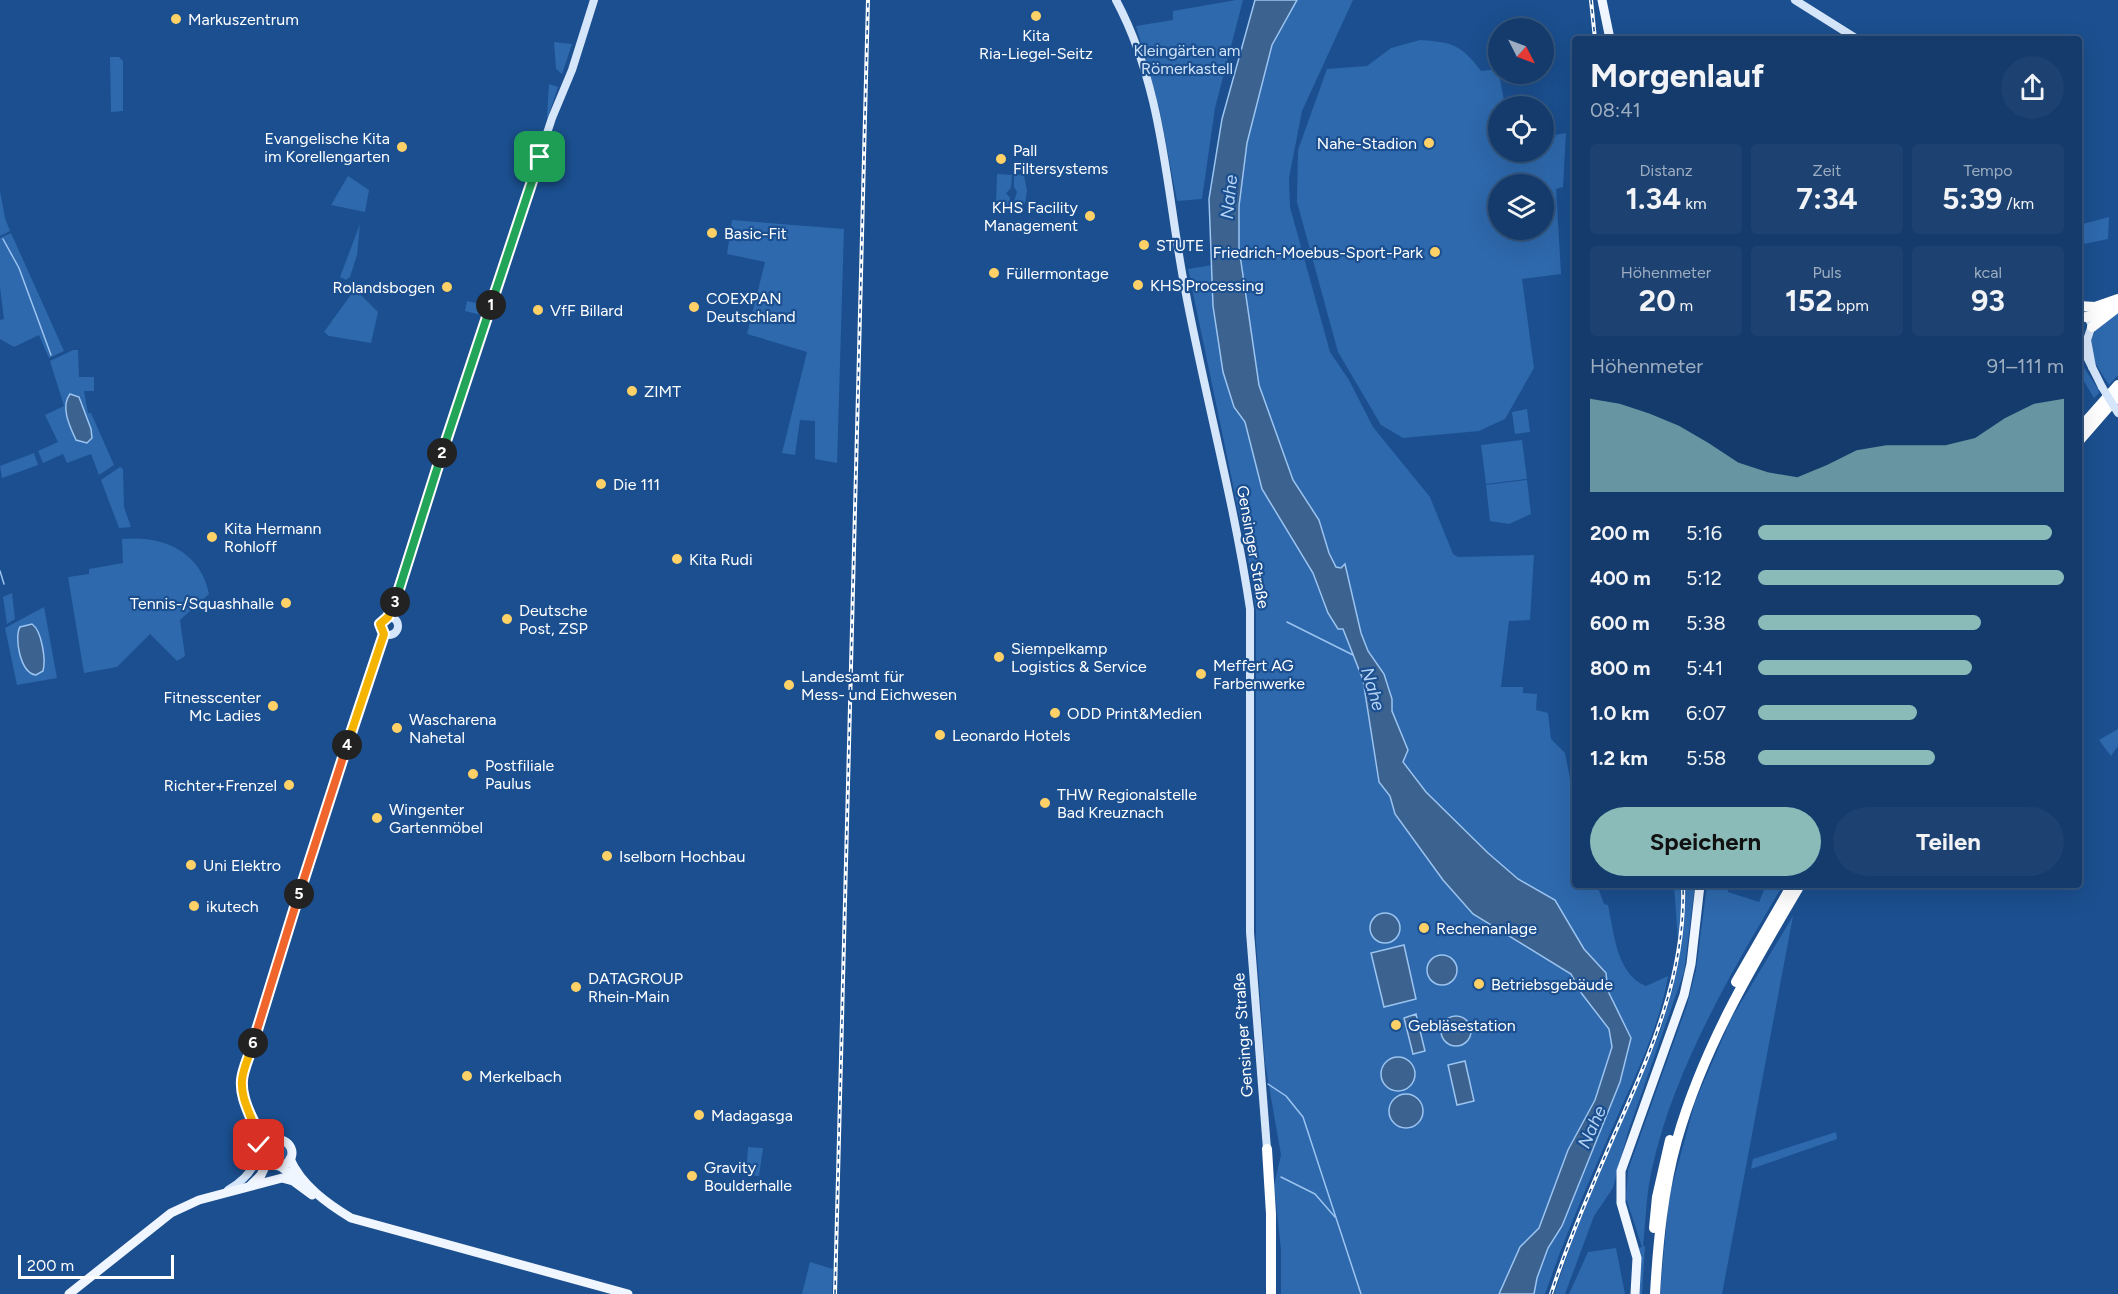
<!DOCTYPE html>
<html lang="de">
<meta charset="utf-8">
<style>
:root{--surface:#143b6b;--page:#1d4271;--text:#f1f3f6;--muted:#9dadc1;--line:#33557e;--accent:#8bbbb9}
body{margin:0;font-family:Figtree,sans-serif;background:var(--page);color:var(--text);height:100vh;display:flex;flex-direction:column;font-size:22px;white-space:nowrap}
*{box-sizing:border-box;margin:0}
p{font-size:20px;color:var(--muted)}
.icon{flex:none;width:33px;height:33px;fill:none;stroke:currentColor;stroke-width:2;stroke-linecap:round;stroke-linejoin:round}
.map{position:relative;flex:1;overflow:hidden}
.side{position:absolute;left:1572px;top:36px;width:510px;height:852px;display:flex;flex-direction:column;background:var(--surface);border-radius:6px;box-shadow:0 6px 24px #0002,0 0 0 2px var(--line)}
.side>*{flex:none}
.needle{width:39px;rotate:132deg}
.fabs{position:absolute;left:1488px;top:18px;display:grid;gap:12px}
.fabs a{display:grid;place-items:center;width:66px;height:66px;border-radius:50%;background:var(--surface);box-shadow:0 6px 24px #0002,0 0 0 2px var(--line);font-size:30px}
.scale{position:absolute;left:18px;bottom:15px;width:156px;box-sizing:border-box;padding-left:6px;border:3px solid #fff;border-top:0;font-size:16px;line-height:21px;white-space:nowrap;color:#fff;-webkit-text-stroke:4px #1b4f8f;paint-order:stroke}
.pin{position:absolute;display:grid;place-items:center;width:51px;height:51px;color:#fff;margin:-26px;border-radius:12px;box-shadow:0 3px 9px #0006}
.km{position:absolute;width:30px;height:30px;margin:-15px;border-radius:50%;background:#222;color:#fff;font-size:16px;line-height:30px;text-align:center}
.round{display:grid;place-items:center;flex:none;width:63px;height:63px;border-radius:32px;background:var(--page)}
.headline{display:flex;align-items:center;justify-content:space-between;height:102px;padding:0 18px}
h1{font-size:33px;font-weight:700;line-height:45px}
.metrics{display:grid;grid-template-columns:repeat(3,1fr);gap:9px;height:102px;padding:6px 18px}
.metrics div{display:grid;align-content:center;border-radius:6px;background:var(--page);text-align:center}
.metrics b{font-size:30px;font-weight:700}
.metrics small{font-size:16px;font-weight:400}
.metrics p{font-size:16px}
.chart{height:168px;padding:12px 18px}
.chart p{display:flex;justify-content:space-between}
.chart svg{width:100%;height:108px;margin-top:6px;fill:var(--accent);opacity:.7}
.button{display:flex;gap:12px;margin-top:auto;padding:12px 18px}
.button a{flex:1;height:69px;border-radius:36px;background:var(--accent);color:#111;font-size:24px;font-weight:700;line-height:69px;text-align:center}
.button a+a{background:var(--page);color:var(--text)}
ul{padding:0 18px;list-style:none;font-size:20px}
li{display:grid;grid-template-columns:96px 72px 1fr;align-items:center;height:45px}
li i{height:15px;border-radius:8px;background:var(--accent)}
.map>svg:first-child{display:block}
</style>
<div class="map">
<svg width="2118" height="1294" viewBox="0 0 2118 1294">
<rect width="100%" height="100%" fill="#1b4f8f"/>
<!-- green -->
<g fill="#2e69ad" fill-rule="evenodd">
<path d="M1236 0H1243L1215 108 1202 199 1177 201 1159 107 1136 26 1173 20V11Z"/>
<path d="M1297 0H1353L1302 111 1289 178 1290 207 1330 352 1349 380 1373 427 1430 497 1453 554 1458 557 1534 555 1530 620 1509 621 1501 687H1523V693L1537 694 1536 710 1548 713 1551 739 1565 753 1575 804V885H1597L1604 904 1608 905C1614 932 1616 974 1646 986L1668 976C1660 1024 1638 1070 1618 1115 1592 1174 1566 1233 1545 1294H1534L1537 1278 1548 1248 1562 1226 1607 1116 1628 1055 1631 1038 1608 991 1606 973 1584 949 1555 900 1518 879 1488 853 1426 792 1403 762 1408 750 1392 711V699L1384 675 1368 651 1361 633 1345 565 1341 568 1336 567 1329 553 1319 520 1293 480 1259 385 1239 248V206L1247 143 1272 45Z"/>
<path d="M1420 40C1452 42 1462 45 1481 71L1498 69 1505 106H1498V152H1544V137L1566 133 1563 187 1556 189 1561 274 1522 279 1534 368 1505 419 1479 431 1403 438 1381 425 1338 352 1297 202 1298 150 1327 69 1367 66 1391 48ZM1498 184H1544V230H1498Z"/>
<path d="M554 42 572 44 562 74 556 69Z"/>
<path d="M110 57H119L123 61V111L111 112Z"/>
<path d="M549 84 558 87 548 117H547Z"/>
<path d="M997 174 1012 175 1011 188 1006 193 1010 198V205H996Z"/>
<path d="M1014 174 1024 175 1027 191 1025 204H1013L1017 192 1014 187Z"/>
<path d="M348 176 369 190 365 212 331 205Z"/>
<path d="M0 191 5 218 10 231 0 236Z"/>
<path d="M2109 217 2108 239 2079 245V225Z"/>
<path d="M732 220 844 229 837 463 815 459V421L800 420 795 455 782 453 807 352 747 334 765 262 727 254Z"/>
<path d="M360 224 357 255 350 277 346 280 340 277Z"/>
<path d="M11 233 64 351 49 358 39 335 14 347 0 339V320L4 319 0 287V238Z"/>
<path d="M1212 265 1213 306 1223 372 1234 407 1245 422 1262 489 1313 573 1328 613 1343 629 1363 680 1378 781 1390 796 1395 814 1443 880 1571 974 1582 994 1609 1029 1612 1047 1595 1100 1568 1150 1539 1228 1520 1247 1499 1294H1281V1250L1274 1185 1281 1155 1265 1063 1256 941V611L1248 557 1188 269Z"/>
<path d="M355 289 378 312 371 343 329 336 324 332Z"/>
<path d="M467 301 484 305 481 315 465 311Z"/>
<path d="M2118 312V375L2109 385 2095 363 2090 340 2095 331Z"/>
<path d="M73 350H78L79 377H94V391H84L88 413H91L114 465 99 475 91 454 67 463 63 454 43 463 38 451 58 442 45 415 64 406 50 361Z"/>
<path d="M2079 360 2098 389 2099 393 2094 398 2079 373Z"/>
<path d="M1527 409 1530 432 1515 434 1512 412Z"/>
<path d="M1522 440 1527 479 1486 484 1481 445Z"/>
<path d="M34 453 38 465 2 478 0 466Z"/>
<path d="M120 467 123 469 124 507 131 527 119 528 101 480Z"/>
<path d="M1527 480 1531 514 1509 524 1490 521 1486 485Z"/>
<path d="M122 539C162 535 201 551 209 594L180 620 185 656 177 661 150 634 117 667 84 673 68 577 89 574V569L123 563Z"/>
<path d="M12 593 15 619 7 624 3 597Z"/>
<path d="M44 607 57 678 17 685 5 628Z"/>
<path d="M2118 729V746L2111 756 2099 740Z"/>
<path d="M1674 885H1695L1684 972 1628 1132 1613 1188 1594 1216 1565 1294H1554L1577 1227 1660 1032 1673 988 1679 955Z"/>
<path d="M1707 885H1728V892L1759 902 1766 885H1783C1732 971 1673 1071 1652 1169 1646 1194 1646 1221 1643 1246H1645L1642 1294H1639V1248L1642 1247 1626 1198 1628 1170 1687 1005 1696 970Z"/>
<path d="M1793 916 1722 1294H1660L1669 1197 1695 1102 1731 1019Z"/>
<path d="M1836 1132 1837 1139 1751 1169 1753 1159Z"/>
<circle cx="279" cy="1153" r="9"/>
<path d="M748 1147 763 1148 759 1176 746 1175Z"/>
<path d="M1616 1248 1625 1294H1569L1588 1252Z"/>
<path d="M810 1262 833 1269 832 1294H802Z"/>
</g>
<!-- water -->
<g fill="#3c6290" stroke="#9cc4f0" stroke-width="1.5">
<path d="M1255 0H1297L1272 45 1247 143 1239 206V248L1259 385 1293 480 1319 520 1329 553 1336 567 1341 568 1345 564 1361 633 1368 651 1384 674 1392 699V711L1408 750 1403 762 1426 792 1488 853 1518 879 1555 900 1584 949 1606 973 1608 991 1631 1038 1620 1082 1562 1226 1548 1248 1537 1278 1534 1294H1499L1520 1247 1539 1228 1568 1150 1595 1100 1612 1047 1609 1029 1582 994 1571 974 1473 914 1443 880 1395 814 1390 796 1379 782 1363 680 1343 629H1338L1328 613 1313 573 1262 489 1245 422 1234 407 1223 372 1213 306 1209 199 1222 119Z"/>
<path d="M70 394 79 397 91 429 92 438 87 443 76 440C70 427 60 407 70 394Z"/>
<path d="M32 624C42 631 46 660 43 671L36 675C20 673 14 637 20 627Z"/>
<circle cx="1385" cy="928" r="15"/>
<path d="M1404 945 1416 999 1384 1007 1371 953Z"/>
<circle cx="1442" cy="970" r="15"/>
<path d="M1416 1014 1425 1051 1413 1054 1404 1018Z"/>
<circle cx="1456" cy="1031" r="15"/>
<circle cx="1398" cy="1074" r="17"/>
<path d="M1465 1061 1474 1101 1457 1105 1448 1065Z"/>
<circle cx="1406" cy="1111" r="17"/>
</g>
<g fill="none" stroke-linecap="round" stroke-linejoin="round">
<!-- stream -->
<g stroke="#9cc4f0" stroke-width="1.5">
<path d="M3 239 19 268 51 355"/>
<path d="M0 571 4 584"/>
<path d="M1287 622 1353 655"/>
<path d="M1268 1084 1286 1096 1303 1117 1361 1294"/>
<path d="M1281 1177 1315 1194 1335 1217"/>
</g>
<!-- secondary -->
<g stroke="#d6e6fa" stroke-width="8">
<path d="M1116 0C1164 90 1166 191 1185 289 1205 396 1234 501 1250 609V932L1267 1149"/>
<path d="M1795 0 1857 39"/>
<path d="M2079 316 2088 318 2092 325 2087 340 2092 367"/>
<path d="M2079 341 2102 387"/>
<circle cx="389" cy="626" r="9"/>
<path d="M388 617 552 118 572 70 594 0"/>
<path d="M263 1126 277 1141"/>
<path d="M267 1149V1143L244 1099 243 1073 384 634"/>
<path d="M228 1190C252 1176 264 1157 256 1129"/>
</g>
<!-- primary -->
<g stroke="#f0f6ff" stroke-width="9">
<path d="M1602 0 1610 39"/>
<circle cx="279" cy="1153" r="13"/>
<path d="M290 1159C301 1185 328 1204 351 1218L628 1294"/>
<path d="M280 1166 297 1179"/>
<path d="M251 1185 261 1175 268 1160"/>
<path d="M69 1294 171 1213 199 1200 282 1178 293 1181 312 1195"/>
<path d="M1635 1294 1637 1258 1621 1203V1171L1684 995 1691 964 1700 885"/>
</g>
<!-- highway -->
<g stroke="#fff" stroke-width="10">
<path d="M2079 306 2095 307 2118 299"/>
<path d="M2086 317 2095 315 2108 307"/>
<path d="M2092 327 2118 307"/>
<path d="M2079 429 2118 385"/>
<path d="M2079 441 2118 396"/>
<path d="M1736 982 1792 885"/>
<path d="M1267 1149 1271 1214V1294"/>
<path d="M1654 1228 1657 1197 1670 1140"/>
<path d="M1655 1294C1658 1242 1663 1190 1677 1140 1703 1048 1752 966 1800 885"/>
</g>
<defs>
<g id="rail">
<path d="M1591 0 1595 39"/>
<path d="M835 1294 868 0"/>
<path d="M1551 1294C1569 1239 1592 1186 1615 1133 1650 1054 1686 974 1683 885"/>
</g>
</defs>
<!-- rail casing -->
<use href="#rail" stroke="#fff" stroke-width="4"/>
<!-- rail -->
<use href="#rail" stroke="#1b4f8f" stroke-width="1.5" stroke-dasharray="4.5" stroke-linecap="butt"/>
<!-- secondary-bridge -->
<path stroke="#d6e6fa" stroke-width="8" d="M2102 387 2118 413"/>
</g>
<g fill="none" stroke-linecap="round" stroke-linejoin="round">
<defs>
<path id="split-1" d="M491 305 540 157"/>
<path id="split-2" d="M442 453 491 305"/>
<path id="split-3" d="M395 602 442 453"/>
<path id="split-4" d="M347 745 384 634 380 624 388 617 395 602"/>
<path id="split-5" d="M299 894 347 745"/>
<path id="split-6" d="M253 1043 299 894"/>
<path id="split-7" d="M253 1043C250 1055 243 1068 242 1080 240 1103 257 1122 259 1145"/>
</defs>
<!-- split-1 casing -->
<use href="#split-1" stroke="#fff" stroke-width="12"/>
<!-- split-2 casing -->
<use href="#split-2" stroke="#fff" stroke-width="12"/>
<!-- split-3 casing -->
<use href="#split-3" stroke="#fff" stroke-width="12"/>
<!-- split-4 casing -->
<use href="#split-4" stroke="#fff" stroke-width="12"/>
<!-- split-5 casing -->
<use href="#split-5" stroke="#fff" stroke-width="12"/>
<!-- split-6 casing -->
<use href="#split-6" stroke="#fff" stroke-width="12"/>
<!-- split-7 casing -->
<use href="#split-7" stroke="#fff" stroke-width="12"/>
<!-- split-1 -->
<use href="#split-1" stroke="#22a559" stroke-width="8"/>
<!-- split-2 -->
<use href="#split-2" stroke="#22a559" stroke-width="8"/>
<!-- split-3 -->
<use href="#split-3" stroke="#22a559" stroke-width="8"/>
<!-- split-4 -->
<use href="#split-4" stroke="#f5b400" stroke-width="8"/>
<!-- split-5 -->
<use href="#split-5" stroke="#f0652b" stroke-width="8"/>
<!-- split-6 -->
<use href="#split-6" stroke="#f0652b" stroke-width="8"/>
<!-- split-7 -->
<use href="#split-7" stroke="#f5b400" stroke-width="8"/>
</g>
<!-- markers -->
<g fill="#ffd166" stroke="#1b4f8f" stroke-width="2">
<circle cx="1036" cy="16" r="6"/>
<circle cx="176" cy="19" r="6"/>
<circle cx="1429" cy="143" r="6"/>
<circle cx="402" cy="147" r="6"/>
<circle cx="1001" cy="159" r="6"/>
<circle cx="1090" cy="216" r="6"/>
<circle cx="712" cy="233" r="6"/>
<circle cx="1144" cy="245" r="6"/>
<circle cx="1435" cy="252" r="6"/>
<circle cx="994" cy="273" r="6"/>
<circle cx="1138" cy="285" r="6"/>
<circle cx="447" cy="287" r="6"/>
<circle cx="694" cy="307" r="6"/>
<circle cx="538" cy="310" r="6"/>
<circle cx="632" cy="391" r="6"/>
<circle cx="601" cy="484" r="6"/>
<circle cx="212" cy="537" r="6"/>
<circle cx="677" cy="559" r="6"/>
<circle cx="286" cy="603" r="6"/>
<circle cx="507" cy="619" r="6"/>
<circle cx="999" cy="657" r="6"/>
<circle cx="1201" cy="674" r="6"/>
<circle cx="789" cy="685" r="6"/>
<circle cx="273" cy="706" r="6"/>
<circle cx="1055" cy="713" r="6"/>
<circle cx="397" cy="728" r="6"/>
<circle cx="940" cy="735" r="6"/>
<circle cx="473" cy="774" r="6"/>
<circle cx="289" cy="785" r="6"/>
<circle cx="1045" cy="803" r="6"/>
<circle cx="377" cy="818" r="6"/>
<circle cx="607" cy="856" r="6"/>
<circle cx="191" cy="865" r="6"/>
<circle cx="194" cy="906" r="6"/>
<circle cx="1424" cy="928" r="6"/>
<circle cx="1479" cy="984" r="6"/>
<circle cx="576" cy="987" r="6"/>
<circle cx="1396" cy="1025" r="6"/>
<circle cx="467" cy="1076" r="6"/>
<circle cx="699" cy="1115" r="6"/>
<circle cx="692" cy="1176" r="6"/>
</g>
<g text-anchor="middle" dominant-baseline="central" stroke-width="4.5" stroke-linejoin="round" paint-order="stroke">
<!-- poi labels -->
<g font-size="16" fill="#fff" stroke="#1b4f8f" text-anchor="start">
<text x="188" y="19">Markuszentrum</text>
<text x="1036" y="35" text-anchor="middle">Kita<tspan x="1036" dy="18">Ria-Liegel-Seitz</tspan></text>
<text x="390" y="138" text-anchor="end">Evangelische Kita<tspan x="390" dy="18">im Korellengarten</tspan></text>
<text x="1417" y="143" text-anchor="end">Nahe-Stadion</text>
<text x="1013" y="150">Pall<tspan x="1013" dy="18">Filtersystems</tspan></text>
<text x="1078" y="207" text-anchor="end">KHS Facility<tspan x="1078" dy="18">Management</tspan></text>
<text x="724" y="233">Basic-Fit</text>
<text x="1156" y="245">STUTE</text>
<text x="1423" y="252" text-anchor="end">Friedrich-Moebus-Sport-Park</text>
<text x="1006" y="273">Füllermontage</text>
<text x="1150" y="285">KHS Processing</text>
<text x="435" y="287" text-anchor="end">Rolandsbogen</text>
<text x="706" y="298">COEXPAN<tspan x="706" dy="18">Deutschland</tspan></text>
<text x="550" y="310">VfF Billard</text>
<text x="644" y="391">ZIMT</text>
<text x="613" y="484">Die 111</text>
<text x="224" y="528">Kita Hermann<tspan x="224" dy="18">Rohloff</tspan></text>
<text x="689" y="559">Kita Rudi</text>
<text x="274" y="603" text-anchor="end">Tennis-/Squashhalle</text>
<text x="519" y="610">Deutsche<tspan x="519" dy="18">Post, ZSP</tspan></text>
<text x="1011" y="648">Siempelkamp<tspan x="1011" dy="18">Logistics &amp; Service</tspan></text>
<text x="1213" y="665">Meffert AG<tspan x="1213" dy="18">Farbenwerke</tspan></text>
<text x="801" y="676">Landesamt für<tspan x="801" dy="18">Mess- und Eichwesen</tspan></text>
<text x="261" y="697" text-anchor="end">Fitnesscenter<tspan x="261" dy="18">Mc Ladies</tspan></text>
<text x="1067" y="713">ODD Print&amp;Medien</text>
<text x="409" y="719">Wascharena<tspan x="409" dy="18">Nahetal</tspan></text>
<text x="952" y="735">Leonardo Hotels</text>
<text x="485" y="765">Postfiliale<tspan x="485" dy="18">Paulus</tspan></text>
<text x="277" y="785" text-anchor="end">Richter+Frenzel</text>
<text x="1057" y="794">THW Regionalstelle<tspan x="1057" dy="18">Bad Kreuznach</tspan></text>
<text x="389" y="809">Wingenter<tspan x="389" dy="18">Gartenmöbel</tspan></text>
<text x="619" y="856">Iselborn Hochbau</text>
<text x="203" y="865">Uni Elektro</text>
<text x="206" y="906">ikutech</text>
<text x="1436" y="928">Rechenanlage</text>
<text x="588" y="978">DATAGROUP<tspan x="588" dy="18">Rhein-Main</tspan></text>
<text x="1491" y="984">Betriebsgebäude</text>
<text x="1408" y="1025">Gebläsestation</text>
<text x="479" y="1076">Merkelbach</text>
<text x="711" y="1115">Madagasga</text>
<text x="704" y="1167">Gravity<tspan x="704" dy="18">Boulderhalle</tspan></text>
</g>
<!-- park labels -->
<g font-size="16" fill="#cfe3fa" stroke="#1b4f8f">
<text x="1187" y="50">Kleingärten am<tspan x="1187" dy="18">Römerkastell</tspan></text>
</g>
<!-- street labels -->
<g font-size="16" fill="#fff" stroke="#1b4f8f">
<text transform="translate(1253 547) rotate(80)">Gensinger Straße</text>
<text transform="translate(1243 1035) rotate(-94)">Gensinger Straße</text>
</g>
<!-- water labels -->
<g font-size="18" font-style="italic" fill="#b5d3f5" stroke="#1b4f8f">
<text transform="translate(1229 197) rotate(-84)">Nahe</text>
<text transform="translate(1373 689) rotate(73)">Nahe</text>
<text transform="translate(1592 1127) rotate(-66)">Nahe</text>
</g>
</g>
</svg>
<div class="fabs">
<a><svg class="needle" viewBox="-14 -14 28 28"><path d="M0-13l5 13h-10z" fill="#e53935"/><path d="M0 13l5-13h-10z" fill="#9dadc1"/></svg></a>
<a><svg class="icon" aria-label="locate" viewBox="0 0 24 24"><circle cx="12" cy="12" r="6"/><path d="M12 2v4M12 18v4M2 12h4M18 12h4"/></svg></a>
<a><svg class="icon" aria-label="layers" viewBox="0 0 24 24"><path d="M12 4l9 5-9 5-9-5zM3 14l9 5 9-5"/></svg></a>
</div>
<div class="scale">200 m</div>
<div class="pin" style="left:540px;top:157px;background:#1e9e55"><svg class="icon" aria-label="arrive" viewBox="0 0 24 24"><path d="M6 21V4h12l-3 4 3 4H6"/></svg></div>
<div class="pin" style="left:259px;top:1145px;background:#d93025"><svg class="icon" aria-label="check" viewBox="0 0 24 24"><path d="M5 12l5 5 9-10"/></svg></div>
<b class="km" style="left:491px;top:305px">1</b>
<b class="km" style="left:442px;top:453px">2</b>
<b class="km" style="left:395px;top:602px">3</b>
<b class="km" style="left:347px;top:745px">4</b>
<b class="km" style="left:299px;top:894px">5</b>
<b class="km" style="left:253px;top:1043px">6</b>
<section class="side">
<div class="headline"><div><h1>Morgenlauf</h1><p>08:41</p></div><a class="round"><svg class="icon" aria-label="share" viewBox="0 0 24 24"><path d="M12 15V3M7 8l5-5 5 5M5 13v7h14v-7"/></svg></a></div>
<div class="metrics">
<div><p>Distanz</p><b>1.34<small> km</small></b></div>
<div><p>Zeit</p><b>7:34</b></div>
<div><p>Tempo</p><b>5:39<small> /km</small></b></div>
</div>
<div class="metrics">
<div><p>Höhenmeter</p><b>20<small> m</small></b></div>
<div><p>Puls</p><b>152<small> bpm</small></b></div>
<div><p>kcal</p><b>93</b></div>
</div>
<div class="chart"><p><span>Höhenmeter</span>91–111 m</p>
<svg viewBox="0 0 160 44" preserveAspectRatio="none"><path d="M0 44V6L10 8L20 12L30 17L40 24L50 32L60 36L70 38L80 33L90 27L100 25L110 25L120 25L130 22L140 14L150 8L160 6V44z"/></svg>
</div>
<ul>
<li><b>200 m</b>5:16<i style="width:96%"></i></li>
<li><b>400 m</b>5:12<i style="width:100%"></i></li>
<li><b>600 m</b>5:38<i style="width:73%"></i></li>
<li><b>800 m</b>5:41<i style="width:70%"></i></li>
<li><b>1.0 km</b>6:07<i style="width:52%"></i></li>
<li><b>1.2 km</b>5:58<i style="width:58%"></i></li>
</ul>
<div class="button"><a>Speichern</a><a>Teilen</a></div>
</section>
</div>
